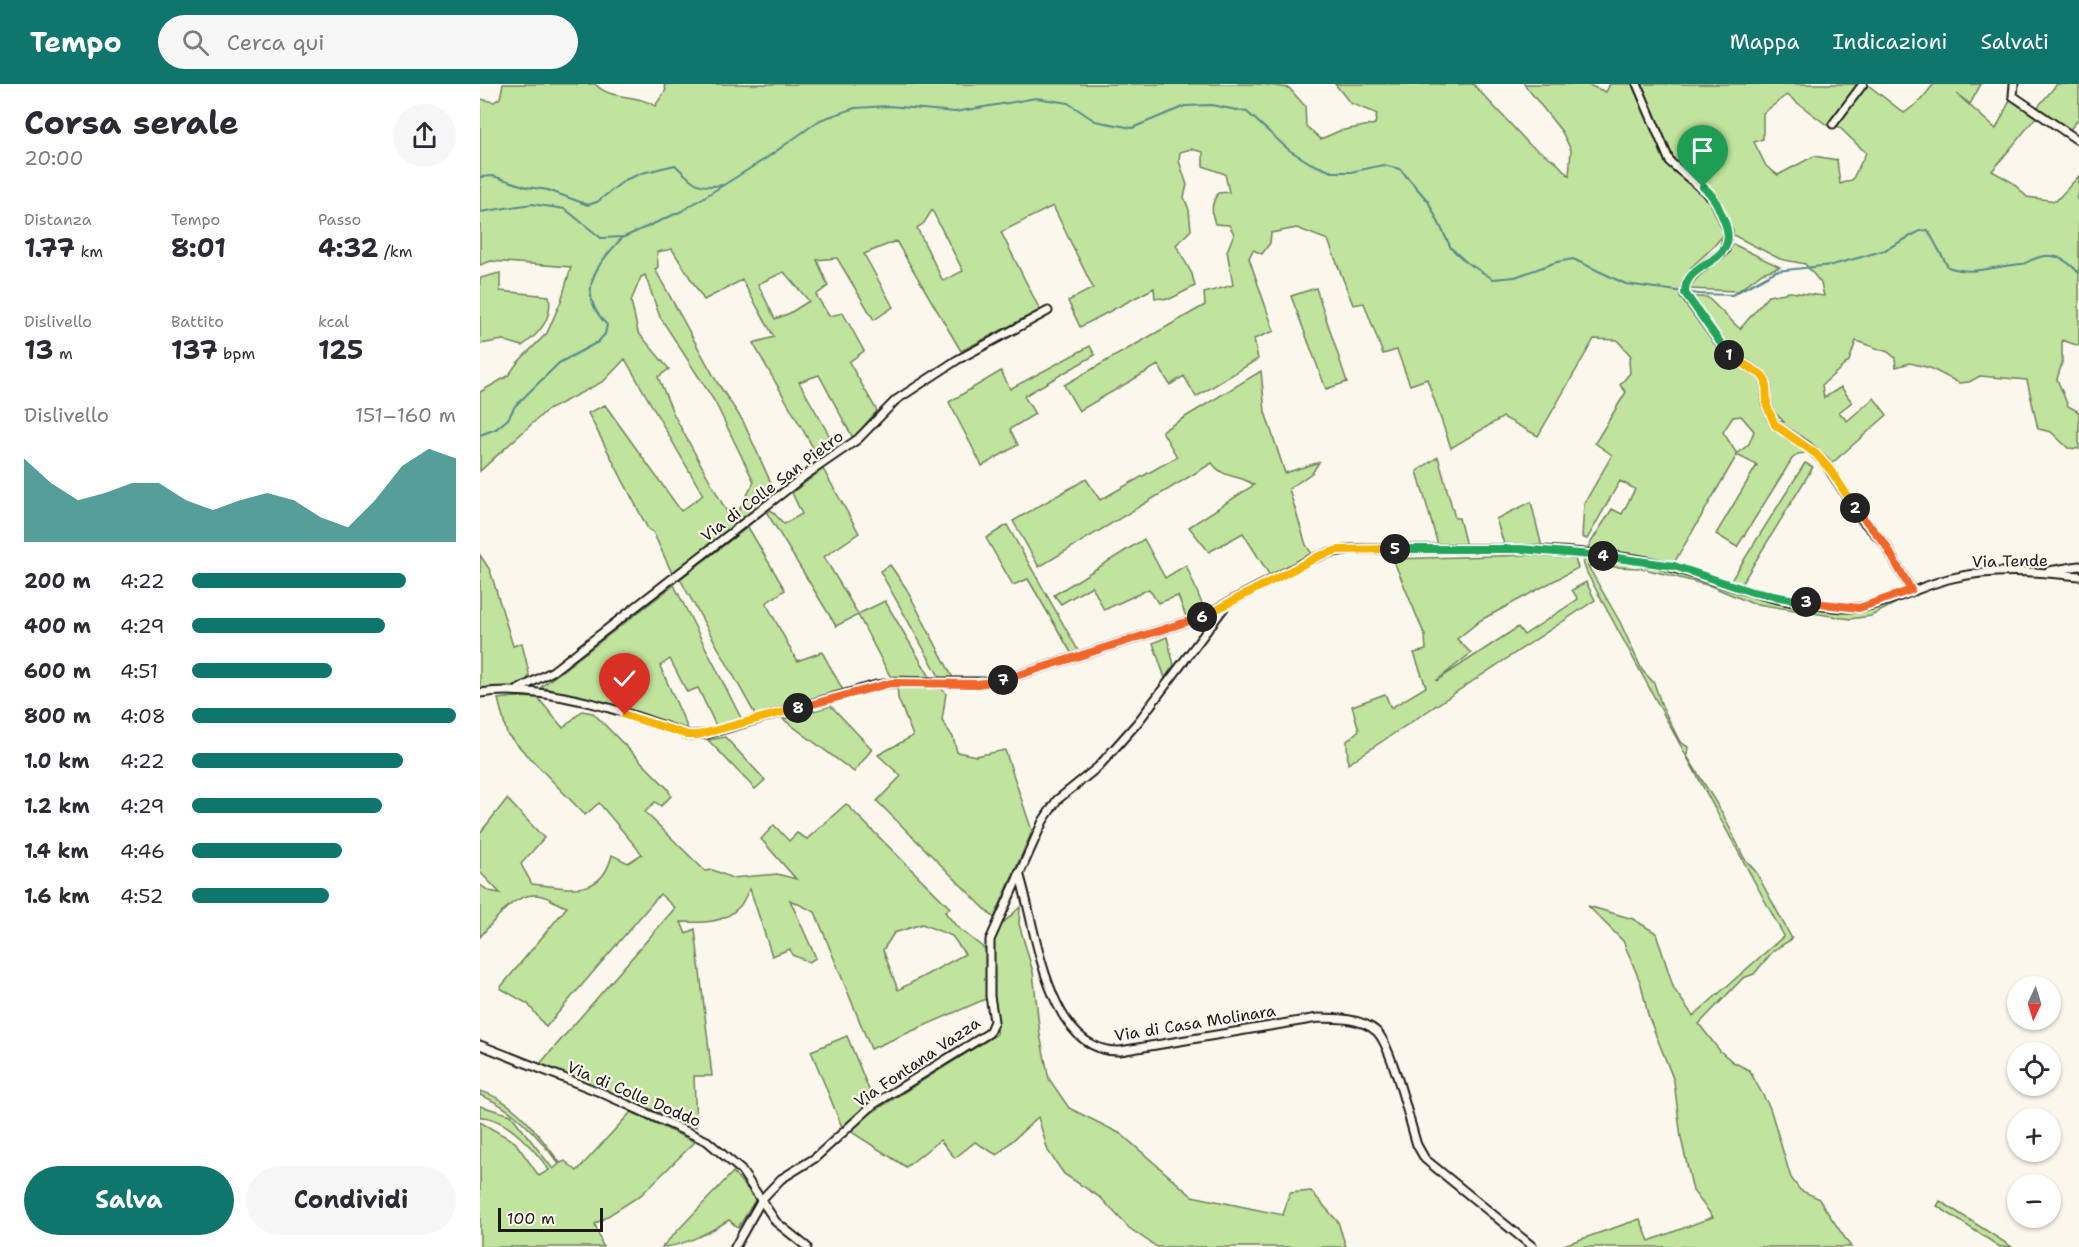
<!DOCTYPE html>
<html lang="it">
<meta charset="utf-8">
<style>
:root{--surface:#fff;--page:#f7f7f7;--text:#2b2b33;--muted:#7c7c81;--accent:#0f766e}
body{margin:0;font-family:"Shantell Sans",sans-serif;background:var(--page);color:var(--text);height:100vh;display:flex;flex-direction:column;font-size:22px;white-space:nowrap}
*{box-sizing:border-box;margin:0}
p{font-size:20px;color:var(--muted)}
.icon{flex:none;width:33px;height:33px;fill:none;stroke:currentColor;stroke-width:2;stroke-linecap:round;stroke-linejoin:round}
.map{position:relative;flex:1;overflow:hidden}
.panel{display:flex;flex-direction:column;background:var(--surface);width:480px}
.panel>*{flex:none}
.needle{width:39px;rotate:184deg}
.tools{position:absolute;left:1527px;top:892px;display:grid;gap:12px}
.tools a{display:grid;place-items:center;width:54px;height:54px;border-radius:50%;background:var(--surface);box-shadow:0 2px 4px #0004;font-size:30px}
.scale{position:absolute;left:18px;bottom:15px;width:105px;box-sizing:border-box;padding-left:6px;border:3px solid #1c1c1c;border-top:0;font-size:16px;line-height:21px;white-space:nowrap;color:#1c1c1c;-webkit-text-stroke:4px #fbf7ec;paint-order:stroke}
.pin{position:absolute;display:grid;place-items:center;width:51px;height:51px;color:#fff;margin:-62px -26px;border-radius:50% 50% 50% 0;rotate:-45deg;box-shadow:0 0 6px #0007}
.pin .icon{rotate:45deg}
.km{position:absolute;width:30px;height:30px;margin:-15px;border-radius:50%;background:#222;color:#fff;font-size:16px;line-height:30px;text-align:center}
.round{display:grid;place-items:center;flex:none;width:63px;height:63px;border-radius:32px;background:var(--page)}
.head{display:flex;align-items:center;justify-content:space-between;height:102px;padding:0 24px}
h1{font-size:33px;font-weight:700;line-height:45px}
.stats{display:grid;grid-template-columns:repeat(3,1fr);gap:9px;height:102px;padding:6px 24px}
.stats div{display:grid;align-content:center}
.stats b{font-size:26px;font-weight:700}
.stats small{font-size:16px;font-weight:400}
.stats p{font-size:16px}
.chart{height:168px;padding:12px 24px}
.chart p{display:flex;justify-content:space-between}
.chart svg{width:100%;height:108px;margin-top:6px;fill:var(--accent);opacity:.7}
.primary-button{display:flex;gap:12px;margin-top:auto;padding:12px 24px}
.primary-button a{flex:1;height:69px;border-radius:36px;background:var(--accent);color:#fff;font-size:24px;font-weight:700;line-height:69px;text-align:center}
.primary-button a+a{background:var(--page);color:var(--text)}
ul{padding:0 24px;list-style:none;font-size:20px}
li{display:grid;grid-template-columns:96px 72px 1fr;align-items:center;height:45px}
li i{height:15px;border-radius:8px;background:var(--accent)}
header{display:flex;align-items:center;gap:36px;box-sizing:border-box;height:84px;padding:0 30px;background:var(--accent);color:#fff}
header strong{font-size:28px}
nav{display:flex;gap:33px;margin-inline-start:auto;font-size:21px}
.search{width:420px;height:54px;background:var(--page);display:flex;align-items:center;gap:15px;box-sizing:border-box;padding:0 21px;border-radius:33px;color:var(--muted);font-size:22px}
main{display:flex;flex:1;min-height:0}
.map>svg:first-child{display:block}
</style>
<header>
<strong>Tempo</strong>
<div class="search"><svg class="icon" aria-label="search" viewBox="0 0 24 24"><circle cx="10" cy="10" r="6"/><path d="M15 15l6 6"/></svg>Cerca qui</div>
<nav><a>Mappa</a><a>Indicazioni</a><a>Salvati</a></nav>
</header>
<main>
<section class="panel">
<div class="head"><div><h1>Corsa serale</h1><p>20:00</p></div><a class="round"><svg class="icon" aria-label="share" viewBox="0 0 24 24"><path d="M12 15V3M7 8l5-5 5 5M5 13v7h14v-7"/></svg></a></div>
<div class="stats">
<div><p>Distanza</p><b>1.77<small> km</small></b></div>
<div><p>Tempo</p><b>8:01</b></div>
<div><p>Passo</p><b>4:32<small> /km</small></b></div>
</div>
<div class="stats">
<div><p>Dislivello</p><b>13<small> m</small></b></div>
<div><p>Battito</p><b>137<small> bpm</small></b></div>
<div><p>kcal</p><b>125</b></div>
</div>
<div class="chart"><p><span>Dislivello</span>151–160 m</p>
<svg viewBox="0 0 160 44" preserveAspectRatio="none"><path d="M0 44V10L10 20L20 27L30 24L40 20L50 20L60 27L70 31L80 27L90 24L100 27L110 34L120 38L130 27L140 13L150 6L160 10V44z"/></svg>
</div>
<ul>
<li><b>200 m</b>4:22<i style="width:81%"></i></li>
<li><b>400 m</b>4:29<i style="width:73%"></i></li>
<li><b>600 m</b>4:51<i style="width:53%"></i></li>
<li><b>800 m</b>4:08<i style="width:100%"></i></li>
<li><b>1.0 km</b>4:22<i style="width:80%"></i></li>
<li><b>1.2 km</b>4:29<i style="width:72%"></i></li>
<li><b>1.4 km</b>4:46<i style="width:57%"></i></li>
<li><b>1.6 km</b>4:52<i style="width:52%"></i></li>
</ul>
<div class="primary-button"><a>Salva</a><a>Condividi</a></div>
</section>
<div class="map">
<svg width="1599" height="1163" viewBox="0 0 1599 1163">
<rect width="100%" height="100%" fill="#fbf7ec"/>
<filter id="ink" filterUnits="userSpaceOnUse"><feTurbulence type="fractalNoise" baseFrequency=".0167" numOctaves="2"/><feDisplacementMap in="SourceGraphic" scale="12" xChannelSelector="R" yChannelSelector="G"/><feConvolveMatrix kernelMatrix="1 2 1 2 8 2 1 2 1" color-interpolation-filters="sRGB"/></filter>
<g filter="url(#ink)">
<!-- green -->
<g fill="#c0e39d" stroke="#6e805c" stroke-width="1.5" fill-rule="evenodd">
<path d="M23 0H115C131 17 156 9 175 22L186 6 184 0H782L809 4 825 22 826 42 841 55 859 47 895 40 897 30 870 19 855 0H993L1049 60 1076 78 1089 92 1091 66 1082 48 1044 0H1106L1126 8 1130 0H1379L1348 42 1307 11 1283 29V55L1274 58 1286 82 1298 91 1334 72 1357 76 1360 100 1372 96 1386 69 1356 40 1388 1 1424 29 1439 18 1454 0H1501L1490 20 1477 10 1516 45 1531 14 1557 32 1512 87 1532 98 1547 113 1576 117 1599 92V110L1596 114 1599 116V262L1582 256V279L1577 295 1588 322 1599 328V365L1588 364 1571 348 1558 345 1547 296 1500 292 1489 298 1479 299 1450 284 1430 279 1416 283 1415 274 1408 268 1376 257 1369 277 1342 301 1344 314 1361 303 1372 318 1359 328 1367 337 1394 314 1407 331 1351 380 1337 367 1318 370 1312 375 1257 463 1236 450 1277 381 1257 371 1194 479 1146 470 1106 466 1132 425 1142 430 1155 405 1140 397 1107 455 1102 453 1104 420 1132 371 1115 359 1146 308 1140 301 1150 289 1149 277 1151 272 1137 256 1114 255 1058 352 1023 333 971 364 947 295 930 301 917 266 903 270 884 219 873 221 848 156 817 144 791 149 790 159 782 170 773 166 769 174 794 247 774 255 778 275 716 313 704 292 690 301 678 281 599 327 584 301 725 221 724 209 753 201 747 167 754 150 749 141 735 140C731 128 731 119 738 109L749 108 745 90 723 82V68L711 65 700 68 699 77 707 101 704 113 709 126 711 146 696 161 712 190 715 202 690 215 675 214 674 204 600 243 588 217 613 204 573 122 521 148 560 226 481 267 416 157 384 170 413 223 394 236 357 174 337 176 348 202 336 211 349 232 363 229 384 267 369 278 397 327 373 354 339 291 319 298 357 365 339 374 273 259 294 253 262 196 224 216 192 165 177 168 178 183 175 185 237 298 263 337 295 408 258 439 257 430 274 398 235 318 180 233 165 191 161 193 151 217 158 248 189 285 178 293 194 331 255 443 192 489 173 448 168 445 108 329 125 321 201 427 223 411 145 275 124 297 66 327 0 387V308L28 292 38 278 67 249 81 217 91 183 11 177 0 181V15L14 18 20 14ZM452 126 483 187 463 197 437 144 444 139ZM1252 148 1253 151 1300 175 1325 180 1341 199 1344 212 1310 208 1288 212 1260 245 1227 213H1215L1212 216 1247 261 1266 279 1254 280 1245 272 1201 211C1199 187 1219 178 1234 162 1240 155 1242 151 1252 148ZM304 188 329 217 310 229 295 235 278 200ZM1289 307 1292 326 1304 338 1287 336 1281 311ZM1261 332 1274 347 1269 360 1257 370 1243 348 1253 333Z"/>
<path d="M1577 0H1599V34L1589 47 1556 25Z"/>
<path d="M1253 160 1300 183 1282 189 1258 207 1209 205C1220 184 1244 180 1253 160Z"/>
<path d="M20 189V207L69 212C73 235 59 250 42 262L23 256 0 260V194Z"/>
<path d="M836 204 867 298 846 305 811 212Z"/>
<path d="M610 262 615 271 544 312 555 330 530 345 538 361 502 382 469 318 521 287 530 305Z"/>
<path d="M781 287 785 328 805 389 839 378 833 388 809 405 826 461 832 470 792 495 763 449 729 468 709 443 774 401C758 389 746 397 732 379L559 483 533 437 606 395 620 416 697 373 682 347Z"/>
<path d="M958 373 975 434H979L986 462 958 461 937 387Z"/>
<path d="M1325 379 1333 383 1261 501 1250 498Z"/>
<path d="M343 385 379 449 344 473 378 530 405 517 450 593 410 592 378 531 356 542 287 429 291 426 304 440 322 430 312 409Z"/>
<path d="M1051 418 1062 463 1024 460 1016 435Z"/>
<path d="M527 441 599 568 592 570 548 495 533 501 506 454Z"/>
<path d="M268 443 305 506 286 519 317 577 342 568 364 608 276 632 200 495Z"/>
<path d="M664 455 685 494 706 481 725 527 707 535 698 512 678 519 669 505 624 526 612 502 581 520 574 511Z"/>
<path d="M0 471 10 486 33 562 42 559C43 565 50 590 49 592 46 607 12 606 0 607Z"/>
<path d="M1049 471 1095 475 1098 484 1001 536 977 555 991 569 956 597 1038 543 1044 551 1098 515 1092 506 1106 498 1115 516 868 680 867 657 879 646 872 622 905 610 911 624 946 603 934 569 946 566 945 552 913 475Z"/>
<path d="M1111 474 1191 485 1310 519 1366 528H1381L1423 513 1424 515 1391 532 1370 535 1271 519 1231 502 1161 484 1108 482 1140 538 1162 586 1174 599 1182 622 1200 658 1208 663 1207 672 1243 730 1264 774 1276 788 1312 855 1294 866 1274 890 1263 894 1219 940 1240 967 1253 978 1269 986 1290 1024 1311 1094 1320 1106 1338 1114 1371 1163H1078L1160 1135 1169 1157 1233 1133 1213 1107 1201 1054 1194 997 1168 931 1161 900 1143 857 1108 822 1153 835 1176 849 1194 905 1213 932 1304 852 1107 489 1103 478 1106 474Z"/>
<path d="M410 481 426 504 473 594H460L400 487Z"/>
<path d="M194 501 262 636 236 642 218 604 207 608 190 575 180 582 208 645 61 603Z"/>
<path d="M687 553 694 581 685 594 673 559Z"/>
<path d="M434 601 462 605 466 609 462 637 473 653 477 668 496 672 525 666 552 747 514 834 397 717 421 692 398 671 433 652 418 614 417 602Z"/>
<path d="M35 613 58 614 83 644 102 627 113 629 188 705 191 712 181 722 175 718 165 728 225 787 233 786 252 794 297 790 316 795 281 755 294 741 309 757 317 749 327 755 366 720 470 824 465 828 477 843 509 868 517 845 540 823 539 840 553 888 560 951 569 995 589 1024 641 1050 712 1112 803 1131 810 1109 831 1107 858 1138 866 1163H677L649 1144 621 1114 584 1090 568 1067 558 1033 517 1071 495 1058 475 1074 460 1056 426 1083 370 1047 391 1029 517 950 510 913 391 965 335 828 310 816 336 874 329 878 312 871 310 865 292 872 270 805C266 810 264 817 260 822 244 840 223 839 201 838L206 850 215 845 232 992H214L216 1043 59 981 195 824 180 810 66 943 48 920 20 904 87 823C78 821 71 814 62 812 36 805 15 836 0 853V801L9 807 20 809 0 788V749L27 715 64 754 41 780 52 800C86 803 121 816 132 771L148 779 162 770 119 719 105 731 27 650 18 615ZM442 840 472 852 485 870 418 906 403 866 414 849Z"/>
<path d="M351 622 392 665 374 688 303 635Z"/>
<path d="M245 653 285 696 275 705 228 656Z"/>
<path d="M367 952 394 1018 362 1043 331 967Z"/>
<path d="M0 1007C35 1016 60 1052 80 1079L85 1077 97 1087 151 1028 215 1058 161 1111 115 1140 123 1163H0V1038L35 1058 59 1092 69 1086C56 1067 25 1032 0 1033V1022L31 1031 73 1085 79 1080C57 1051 34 1024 0 1011Z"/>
<path d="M253 1088 276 1115 258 1144 249 1136C232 1147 202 1163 182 1163Z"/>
<path d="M1460 1117 1532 1163H1520L1457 1122Z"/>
</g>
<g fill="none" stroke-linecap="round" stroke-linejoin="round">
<!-- stream -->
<g stroke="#59898e" stroke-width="2">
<path d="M0 93 13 92 47 103 68 106 108 121 117 118 145 96 162 89 195 81C214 98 214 105 243 101"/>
<path d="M0 128 52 120 85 125 121 154 144 153 202 127 285 75 340 36 375 24 409 22 475 28 556 14 588 19 615 37 652 44 705 22 731 21 767 28 809 66 830 79 852 88H871L903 81 920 85 948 117 971 164 986 178 1013 195 1035 193 1077 178 1093 175 1146 200 1219 210 1252 211 1296 187 1352 181 1378 174 1405 166 1440 147 1448 146 1468 183C1493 192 1515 182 1541 180 1545 180 1550 176 1554 175 1573 167 1586 175 1599 189"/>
<path d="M0 351 16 345 28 335 35 322 79 279 118 258 125 250 127 241C94 207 117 181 142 154"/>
</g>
<defs>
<g id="minor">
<path d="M1157 0 1190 78 1234 115 1248 147 1245 166C1232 179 1202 189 1205 211L1247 269 1282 291 1286 298 1287 322 1295 341 1327 362 1345 379 1383 437 1405 460 1431 506"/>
<path d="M1534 0 1533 12 1599 57"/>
<path d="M1353 40 1383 0"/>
<path d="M1569 487 1599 482"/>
<path d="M39 605 73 587 327 390 378 355 416 316 477 276 568 227"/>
<path d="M0 609C63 599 148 628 208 651L227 650 396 601 423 598H516L719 534 829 476 848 469 871 465C966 465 1062 461 1156 475 1198 482 1234 498 1274 509 1302 517 1335 522 1364 524 1399 526 1434 504 1468 495 1511 484 1556 487 1599 492"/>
<path d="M539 789C556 841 566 970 640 967L838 934C857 934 881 934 896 947 911 959 930 1039 937 1061L945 1075 1053 1163"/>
<path d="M0 961 122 1009 227 1057 261 1086 296 1138 327 1163"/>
<path d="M255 1163 282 1115 301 1095 335 1074 394 1020 509 949 514 937 510 912V856L563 737 577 716 618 683 658 638 744 524"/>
</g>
</defs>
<!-- minor casing -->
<use href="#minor" stroke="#1c1c1c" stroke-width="11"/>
<!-- minor -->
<use href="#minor" stroke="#fbf7ec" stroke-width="7"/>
</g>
</g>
<g fill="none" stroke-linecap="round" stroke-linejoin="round" filter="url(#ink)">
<defs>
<path id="split-1" d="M1223 103C1234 111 1238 122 1243 134 1265 182 1204 174 1205 209L1249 271"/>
<path id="split-2" d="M1249 271 1282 291 1286 298 1287 322 1295 341 1336 370 1352 388 1375 424"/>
<path id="split-3" d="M1326 518 1379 524 1431 506 1405 460 1375 424"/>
<path id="split-4" d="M1123 472 1194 482 1272 508 1326 518"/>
<path id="split-5" d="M915 465H1040L1123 472"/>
<path id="split-6" d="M722 533 839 472 858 466 915 465"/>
<path id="split-7" d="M523 596 722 533"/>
<path id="split-8" d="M318 624 411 599 498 600 523 596"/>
<path id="split-9" d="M145 631 208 651H218L318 624"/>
</defs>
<!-- split-1 casing -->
<use href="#split-1" stroke="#fff" stroke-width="12"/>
<!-- split-2 casing -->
<use href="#split-2" stroke="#fff" stroke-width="12"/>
<!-- split-3 casing -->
<use href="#split-3" stroke="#fff" stroke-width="12"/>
<!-- split-4 casing -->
<use href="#split-4" stroke="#fff" stroke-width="12"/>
<!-- split-5 casing -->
<use href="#split-5" stroke="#fff" stroke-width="12"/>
<!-- split-6 casing -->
<use href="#split-6" stroke="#fff" stroke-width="12"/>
<!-- split-7 casing -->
<use href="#split-7" stroke="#fff" stroke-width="12"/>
<!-- split-8 casing -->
<use href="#split-8" stroke="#fff" stroke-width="12"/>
<!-- split-9 casing -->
<use href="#split-9" stroke="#fff" stroke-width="12"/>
<!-- split-1 -->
<use href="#split-1" stroke="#22a559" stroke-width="8"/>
<!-- split-2 -->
<use href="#split-2" stroke="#f5b400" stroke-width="8"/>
<!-- split-3 -->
<use href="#split-3" stroke="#f0652b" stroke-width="8"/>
<!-- split-4 -->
<use href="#split-4" stroke="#22a559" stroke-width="8"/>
<!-- split-5 -->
<use href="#split-5" stroke="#22a559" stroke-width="8"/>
<!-- split-6 -->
<use href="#split-6" stroke="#f5b400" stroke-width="8"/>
<!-- split-7 -->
<use href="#split-7" stroke="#f0652b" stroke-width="8"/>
<!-- split-8 -->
<use href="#split-8" stroke="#f0652b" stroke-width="8"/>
<!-- split-9 -->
<use href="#split-9" stroke="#f5b400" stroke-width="8"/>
</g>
<g text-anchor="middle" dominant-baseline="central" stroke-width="4.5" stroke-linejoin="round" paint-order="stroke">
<!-- street labels -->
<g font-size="16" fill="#1c1c1c" stroke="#fbf7ec">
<text transform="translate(292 402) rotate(-37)">Via di Colle San Pietro</text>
<text transform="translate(1530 477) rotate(-1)">Via Tende</text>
<text transform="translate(715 939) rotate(-9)">Via di Casa Molinara</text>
<text transform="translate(437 978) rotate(-34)">Via Fontana Vazza</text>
<text transform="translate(154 1010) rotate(23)">Via di Colle Doddo</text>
</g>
</g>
</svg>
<div class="tools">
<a><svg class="needle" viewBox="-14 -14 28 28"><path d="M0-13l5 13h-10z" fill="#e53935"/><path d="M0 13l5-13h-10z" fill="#7c7c81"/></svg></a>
<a><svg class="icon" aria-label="locate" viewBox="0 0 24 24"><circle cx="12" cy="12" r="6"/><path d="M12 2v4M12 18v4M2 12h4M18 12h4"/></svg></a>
<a>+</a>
<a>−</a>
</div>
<div class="scale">100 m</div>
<div class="pin" style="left:1223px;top:103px;background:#1e9e55"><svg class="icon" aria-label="arrive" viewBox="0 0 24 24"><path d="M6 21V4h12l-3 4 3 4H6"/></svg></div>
<div class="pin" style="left:145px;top:631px;background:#d93025"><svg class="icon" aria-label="check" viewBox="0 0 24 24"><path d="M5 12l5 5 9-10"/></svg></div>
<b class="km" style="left:1249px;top:271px">1</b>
<b class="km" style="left:1375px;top:424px">2</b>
<b class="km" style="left:1326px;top:518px">3</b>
<b class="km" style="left:1123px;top:472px">4</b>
<b class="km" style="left:915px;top:465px">5</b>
<b class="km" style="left:722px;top:533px">6</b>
<b class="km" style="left:523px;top:596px">7</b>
<b class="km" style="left:318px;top:624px">8</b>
</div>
</main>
